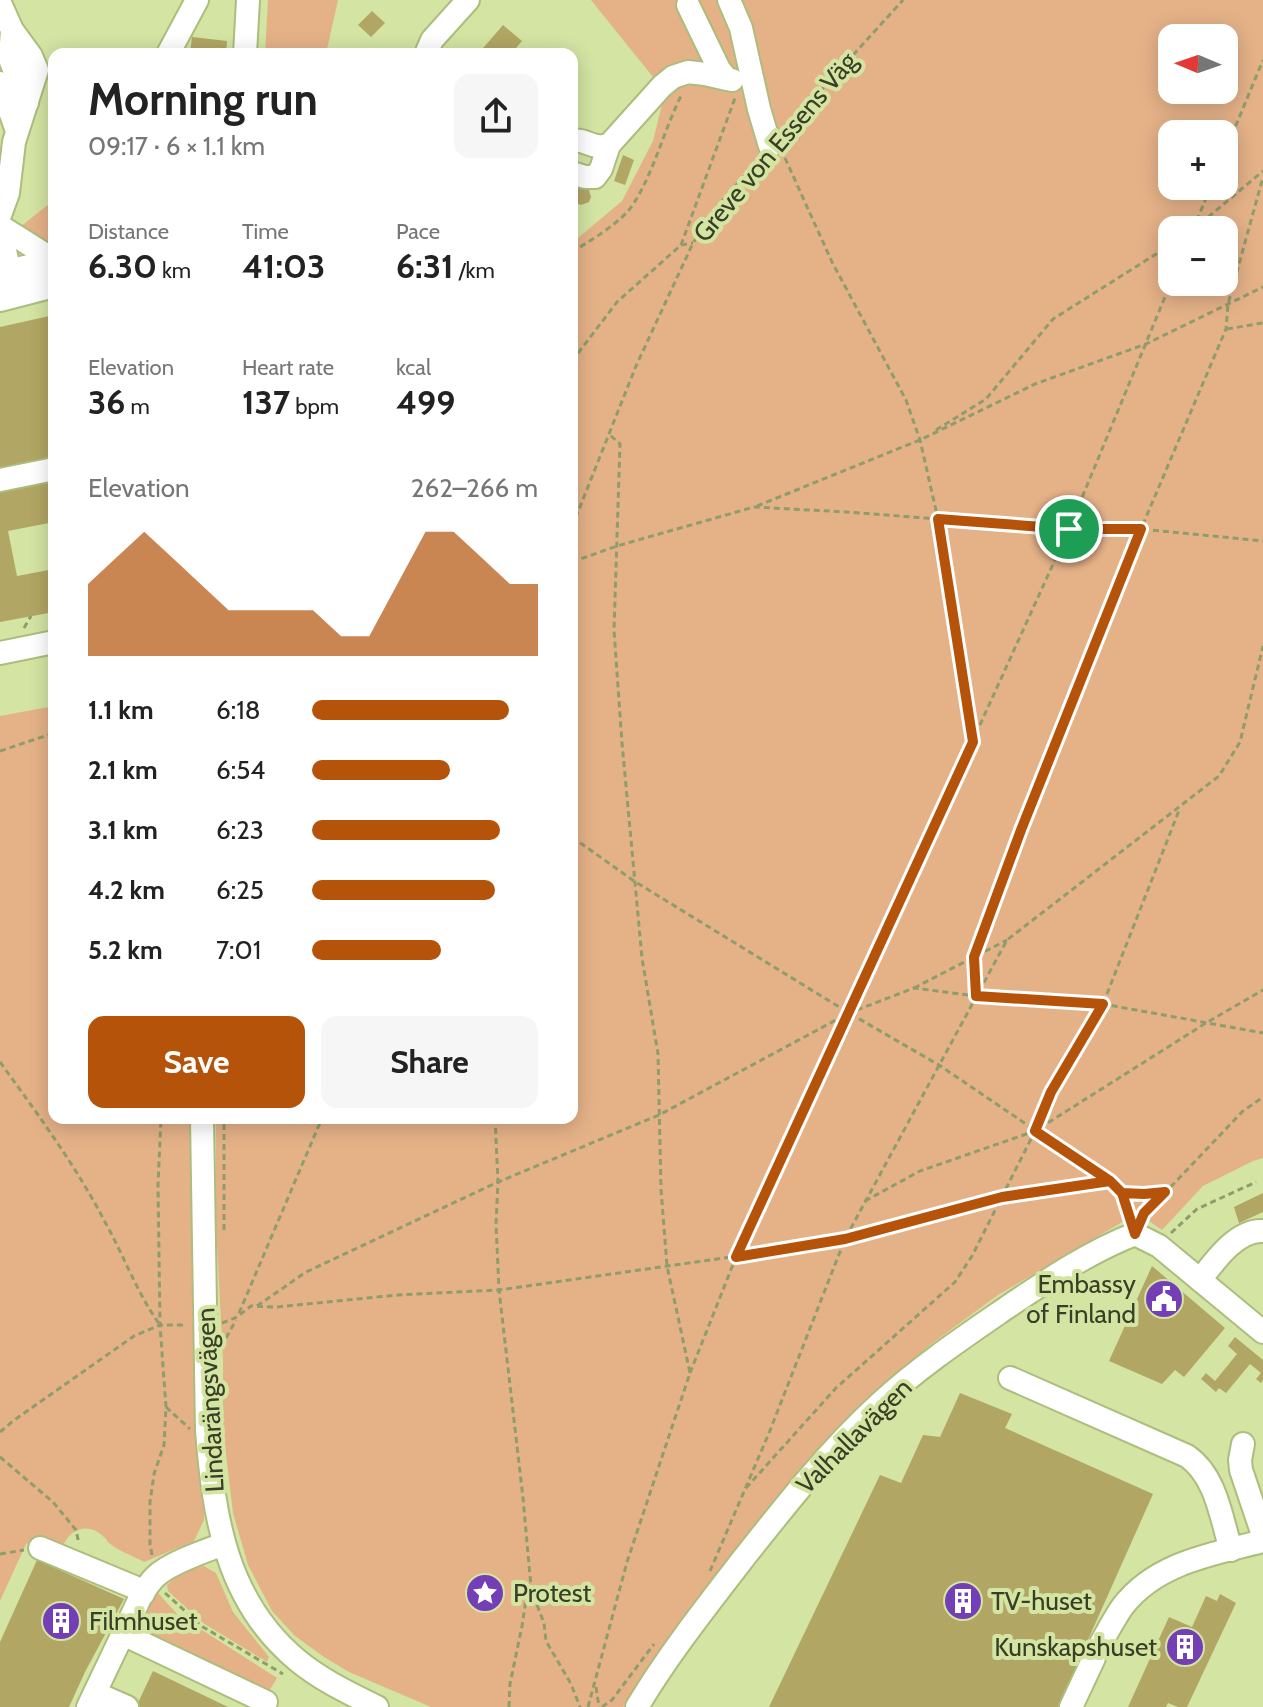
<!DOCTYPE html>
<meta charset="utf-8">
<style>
:root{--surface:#fff;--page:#f6f6f6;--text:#222;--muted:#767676;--accent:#b45309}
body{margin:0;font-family:Cabin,sans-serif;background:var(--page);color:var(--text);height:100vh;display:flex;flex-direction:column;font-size:30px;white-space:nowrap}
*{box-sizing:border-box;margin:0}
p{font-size:26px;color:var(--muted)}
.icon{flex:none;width:44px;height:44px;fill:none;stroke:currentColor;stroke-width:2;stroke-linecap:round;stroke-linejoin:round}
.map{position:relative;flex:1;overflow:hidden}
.panel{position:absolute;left:48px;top:48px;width:530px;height:1076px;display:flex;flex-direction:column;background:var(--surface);border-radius:16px;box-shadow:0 4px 20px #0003}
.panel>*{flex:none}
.needle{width:52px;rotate:272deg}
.controls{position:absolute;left:1158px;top:24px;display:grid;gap:16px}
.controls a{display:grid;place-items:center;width:80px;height:80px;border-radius:16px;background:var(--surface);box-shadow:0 4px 20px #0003;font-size:40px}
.pin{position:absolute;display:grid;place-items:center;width:68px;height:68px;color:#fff;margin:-34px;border:4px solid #fff;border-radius:50%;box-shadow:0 2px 8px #0007}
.round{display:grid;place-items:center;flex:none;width:84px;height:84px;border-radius:16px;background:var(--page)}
.headline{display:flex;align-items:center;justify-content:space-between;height:136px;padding:0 40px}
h1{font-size:44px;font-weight:700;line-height:60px}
.stats{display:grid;grid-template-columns:repeat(3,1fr);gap:12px;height:136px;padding:8px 40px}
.stats div{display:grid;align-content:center}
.stats b{font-size:34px;font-weight:700}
.stats small{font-size:22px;font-weight:400}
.stats p{font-size:22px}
.chart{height:224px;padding:16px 40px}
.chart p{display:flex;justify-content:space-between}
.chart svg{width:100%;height:144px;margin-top:8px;fill:var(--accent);opacity:.7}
.cta{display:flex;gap:16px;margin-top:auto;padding:16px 40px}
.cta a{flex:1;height:92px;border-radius:16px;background:var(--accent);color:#fff;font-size:32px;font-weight:700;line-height:92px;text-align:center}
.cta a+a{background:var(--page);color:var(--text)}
ul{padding:0 40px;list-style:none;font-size:26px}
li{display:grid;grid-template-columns:128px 96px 1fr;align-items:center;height:60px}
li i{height:20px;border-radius:10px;background:var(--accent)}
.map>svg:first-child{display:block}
</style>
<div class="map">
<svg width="1263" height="1707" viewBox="0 0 1263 1707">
<rect width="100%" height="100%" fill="#d3e4a3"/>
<!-- green -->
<g fill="#e5b288" fill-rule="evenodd">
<path d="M268 0H338L326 54H265Z"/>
<path d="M591 0H1263V1158L1253 1161 1203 1186 1162 1230 1140 1215 1124 1221 998 1295 930 1345 852 1412 787 1487 690 1610 623 1707H431L349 1672 324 1657 295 1636 272 1611 248 1565 233 1513 223 1430V1360L216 1225V1118H572V243L622 201 653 141 665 92ZM1172 38H1224V90H1172ZM1172 134H1224V186H1172ZM1172 230H1224V282H1172Z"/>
<path d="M54 200 49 214 50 223 54 229V242L46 245 20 227Z"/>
<path d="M54 706V1118H190L196 1404 204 1485V1520L194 1541 144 1562C134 1556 118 1551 109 1543 107 1542 107 1539 105 1538 90 1522 71 1527 63 1546L41 1537 26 1544 0 1601V716Z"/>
<path d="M204 1566 216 1573 233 1612 269 1657 267 1662 203 1623 168 1591 167 1585C178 1575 189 1567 204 1566Z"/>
<path d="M158 1593 177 1614 277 1678 266 1696 133 1632Z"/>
</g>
<!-- building -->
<g fill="#b1a664">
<path d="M372 11 385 23 371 37 358 25Z"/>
<path d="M503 25 522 41 511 54H478Z"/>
<path d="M192 37 227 41 226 54H190Z"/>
<path d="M623 155 634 160 625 185 614 181Z"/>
<path d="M572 182 588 187 591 197 589 202 581 205 572 201Z"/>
<path d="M54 315V456L0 468V327Z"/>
<path d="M54 473V522L8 531 17 576 54 569V612L0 622V484Z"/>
<path d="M1263 1193V1212L1239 1223 1234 1207Z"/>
<path d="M1152 1266 1225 1328 1184 1377 1175 1370 1162 1384 1109 1361Z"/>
<path d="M1235 1337 1263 1360V1380L1261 1383 1256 1379 1261 1373 1250 1364 1226 1393 1219 1388 1216 1392 1201 1379 1206 1373 1215 1381 1237 1354 1228 1346Z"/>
<path d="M960 1393 1012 1414 1005 1428 1153 1494 1058 1707H769L880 1475 901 1483 923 1435 940 1437Z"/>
<path d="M37 1560 124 1599 85 1672 69 1707H0V1642Z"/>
<path d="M1220 1594 1236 1603 1187 1707H1178L1168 1703 1166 1707H1128L1169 1617 1192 1627 1206 1596 1217 1601Z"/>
<path d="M153 1671 228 1707H136Z"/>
</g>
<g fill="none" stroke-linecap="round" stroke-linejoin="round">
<defs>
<g id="minor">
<path d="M729 0 741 28 759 109 770 146"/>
<path d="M0 3 12 30 31 56 37 70 14 142 8 193 0 215"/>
<path d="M688 5 719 69 727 79 732 80"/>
<path d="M12 30 10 59 27 103"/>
<path d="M168 54 197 0"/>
<path d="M245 54 248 0"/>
<path d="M426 54 432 40 468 0"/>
<path d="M0 83 17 131"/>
<path d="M572 141C587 138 590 150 609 145"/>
<path d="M572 173 585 177H595L601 169 609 145 662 86 673 77 688 72 705 74 727 79"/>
<path d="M0 226 54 260"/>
<path d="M0 228 10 273"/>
<path d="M0 480 54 469"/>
<path d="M0 653 54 642"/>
<path d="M202 1118 207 1431C214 1517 226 1601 297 1660 321 1680 349 1693 377 1707"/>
<path d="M1200 1280C1214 1262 1237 1229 1263 1231"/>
<path d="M1010 1378 1187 1456C1216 1476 1221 1517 1231 1550"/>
<path d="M1243 1444 1240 1460 1241 1470 1263 1535"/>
<path d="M40 1548 134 1587 143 1594"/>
<path d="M123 1634 266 1702"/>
<path d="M1101 1643C1108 1631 1115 1617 1123 1606 1157 1562 1214 1554 1263 1541"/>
<path d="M95 1693 127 1707"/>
<path d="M88 1707 140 1598C144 1591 149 1583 155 1577 169 1563 205 1551 224 1544"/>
<path d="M637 1707C668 1655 706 1607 743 1559 785 1506 828 1451 879 1404 919 1367 964 1337 1009 1306 1049 1279 1091 1251 1135 1234L1159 1246 1263 1332"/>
<path d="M1071 1707 1094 1658"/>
</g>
<g id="major">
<path d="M0 276 54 263"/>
<path d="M0 297 54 283"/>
</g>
</defs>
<!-- minor casing -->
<use href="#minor" stroke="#acbd7d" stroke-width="26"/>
<!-- major casing -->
<use href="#major" stroke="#acbd7d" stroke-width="32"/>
<!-- path -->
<g stroke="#8f9c6c" stroke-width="3" stroke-dasharray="6 4" stroke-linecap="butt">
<path d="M786 129 903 0"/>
<path d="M1224 154 1263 60"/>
<path d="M785 158 832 262 906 400 920 440 938 519 973 739"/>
<path d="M1193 230 1263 171"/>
<path d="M1193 230 1211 186"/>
<path d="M681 245 735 98"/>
<path d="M572 252C591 240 619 224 632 206 654 173 663 132 681 96"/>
<path d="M1227 329 1263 323"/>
<path d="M572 361 617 302 681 245 693 243"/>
<path d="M936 430 986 399 1053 319 1172 244"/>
<path d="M757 506 920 440 1035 384 1146 344 1263 287"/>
<path d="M572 527 636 366 693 243 716 208 759 159"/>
<path d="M572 562 617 546 754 507 846 512 1069 529H1141L1263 541"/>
<path d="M24 628 31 616"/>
<path d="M0 751 54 733"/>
<path d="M572 837 634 881 849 1013 939 1065 1110 1181 1122 1193 1129 1215"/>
<path d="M914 988 1007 940"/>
<path d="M975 993 974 957 1021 830 1141 529 1226 329 1228 304 1263 177"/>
<path d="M0 1062C37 1113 76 1166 105 1222 124 1256 137 1293 160 1325"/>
<path d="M495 1118 498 1182 496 1224 499 1290 523 1498 530 1576 532 1592 544 1623 546 1641 571 1684 580 1707"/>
<path d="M1122 1193 1144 1194 1165 1192"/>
<path d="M865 1201 920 1171 1035 1131 1206 1023 1263 990"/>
<path d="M1143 1216 1243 1111 1263 1097"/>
<path d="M224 1230V1118"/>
<path d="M1171 1233 1197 1209 1256 1182"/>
<path d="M257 1306 306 1272 498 1182 659 1115 849 1013 914 988 976 996 1103 1004 1263 1033"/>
<path d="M239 1313 322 1118"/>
<path d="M222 1323 237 1317 251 1306 276 1307 398 1295 499 1290 738 1256 845 1239 1002 1197 1110 1181"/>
<path d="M226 1338 236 1320"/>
<path d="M690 1373 736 1257 849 1013 1069 529 1172 280"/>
<path d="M166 1407 190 1429"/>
<path d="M0 1432 13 1421 134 1336 160 1325H187"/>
<path d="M0 1457 53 1502 76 1530 79 1544"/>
<path d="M746 1488 836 1388 955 1282 972 1256 1035 1131 1051 1092 1103 1004 1180 808"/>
<path d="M0 1554 24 1550"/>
<path d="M152 1555 150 1545V1502L154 1474 164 1445 166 1407 160 1325 158 1185 161 1118"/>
<path d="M710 1571 769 1433 845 1239 1007 940 1219 776 1240 742 1263 646"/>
<path d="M165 1593 203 1627 283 1674"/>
<path d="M596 1687 599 1707"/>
<path d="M509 1707 510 1684 522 1626 529 1580"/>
<path d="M588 1707 627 1562 690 1373 667 1266 661 1189 658 1054 642 958 622 743 614 630 620 444 609 434"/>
<path d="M602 1707 612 1700 654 1644"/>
</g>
<!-- minor -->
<use href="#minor" stroke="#fff" stroke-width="22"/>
<!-- major -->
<use href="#major" stroke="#fff" stroke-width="28"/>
</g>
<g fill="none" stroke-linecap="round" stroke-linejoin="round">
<defs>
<path id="route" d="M1069 529 938 519 973 742 736 1257 845 1239 1002 1197 1110 1181 1122 1193 1135 1234 1144 1213 1165 1192 1144 1194 1122 1193 1110 1181 1035 1131 1051 1092 1103 1004 976 996 974 957 1021 830 1141 529H1069"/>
</defs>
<!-- route casing -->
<use href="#route" stroke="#fff" stroke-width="16"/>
<!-- route -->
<use href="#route" stroke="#b45309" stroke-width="10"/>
</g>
<!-- icons -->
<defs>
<symbol id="civic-disc" viewBox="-11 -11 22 22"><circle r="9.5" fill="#743fb6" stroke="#d3e4a3"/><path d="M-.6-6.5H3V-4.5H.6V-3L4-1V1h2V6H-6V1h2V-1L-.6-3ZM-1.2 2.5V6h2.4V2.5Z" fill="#fff"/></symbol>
<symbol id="sight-disc" viewBox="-11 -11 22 22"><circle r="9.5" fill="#743fb6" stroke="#d3e4a3"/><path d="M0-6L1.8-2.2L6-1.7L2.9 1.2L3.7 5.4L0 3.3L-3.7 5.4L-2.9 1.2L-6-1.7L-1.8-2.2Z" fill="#fff"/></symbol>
<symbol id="building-disc" viewBox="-11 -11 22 22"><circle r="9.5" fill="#743fb6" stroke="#d3e4a3"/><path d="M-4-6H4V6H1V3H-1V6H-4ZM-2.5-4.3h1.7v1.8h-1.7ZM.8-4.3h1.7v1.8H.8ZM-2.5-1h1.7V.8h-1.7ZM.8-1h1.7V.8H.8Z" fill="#fff"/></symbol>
</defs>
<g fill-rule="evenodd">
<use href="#civic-disc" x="1142" y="1277" width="44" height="44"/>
<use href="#sight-disc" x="463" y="1571" width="44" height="44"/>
<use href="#building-disc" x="941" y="1579" width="44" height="44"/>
<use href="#building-disc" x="39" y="1599" width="44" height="44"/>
<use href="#building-disc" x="1163" y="1625" width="44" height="44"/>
</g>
<g text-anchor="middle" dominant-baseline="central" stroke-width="8" stroke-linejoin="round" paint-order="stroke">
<!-- street labels -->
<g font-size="26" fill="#383f25" stroke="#d3e4a3">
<text transform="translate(775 147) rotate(-50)">Greve von Essens Väg</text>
<text transform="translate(210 1400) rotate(-93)">Lindarängsvägen</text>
<text transform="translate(854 1436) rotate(-45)">Valhallavägen</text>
</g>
<!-- poi labels -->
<g font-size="26" fill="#383f25" stroke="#d3e4a3" text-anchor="start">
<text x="1136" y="1284" text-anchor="end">Embassy<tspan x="1136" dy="30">of Finland</tspan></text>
<text x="513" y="1593">Protest</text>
<text x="991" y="1601">TV-huset</text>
<text x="89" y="1621">Filmhuset</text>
<text x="1157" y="1647" text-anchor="end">Kunskapshuset</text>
</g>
</g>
</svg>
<div class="controls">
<a><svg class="needle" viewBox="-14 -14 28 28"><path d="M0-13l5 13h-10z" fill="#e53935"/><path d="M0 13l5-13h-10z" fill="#767676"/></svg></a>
<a>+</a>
<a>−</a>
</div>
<div class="pin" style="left:1069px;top:529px;background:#1e9e55"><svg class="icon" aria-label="arrive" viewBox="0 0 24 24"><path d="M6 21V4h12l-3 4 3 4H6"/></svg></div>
<section class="panel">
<div class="headline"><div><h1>Morning run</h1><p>09:17 · 6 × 1.1 km</p></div><a class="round"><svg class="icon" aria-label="share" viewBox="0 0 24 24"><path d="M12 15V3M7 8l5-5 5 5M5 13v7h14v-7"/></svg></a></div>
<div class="stats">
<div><p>Distance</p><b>6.30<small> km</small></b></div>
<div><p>Time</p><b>41:03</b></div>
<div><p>Pace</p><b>6:31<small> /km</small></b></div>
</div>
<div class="stats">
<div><p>Elevation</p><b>36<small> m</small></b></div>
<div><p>Heart rate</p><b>137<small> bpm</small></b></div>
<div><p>kcal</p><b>499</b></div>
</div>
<div class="chart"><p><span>Elevation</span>262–266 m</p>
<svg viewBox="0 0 160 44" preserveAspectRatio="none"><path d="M0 44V22L10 14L20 6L30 14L40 22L50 30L60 30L70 30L80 30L90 38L100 38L110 22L120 6L130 6L140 14L150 22L160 22V44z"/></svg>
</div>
<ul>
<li><b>1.1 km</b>6:18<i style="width:87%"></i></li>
<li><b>2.1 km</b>6:54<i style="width:61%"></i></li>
<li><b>3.1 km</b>6:23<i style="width:83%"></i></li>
<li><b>4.2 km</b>6:25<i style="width:81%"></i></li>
<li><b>5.2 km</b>7:01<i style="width:57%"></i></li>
</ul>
<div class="cta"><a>Save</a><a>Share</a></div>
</section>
</div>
